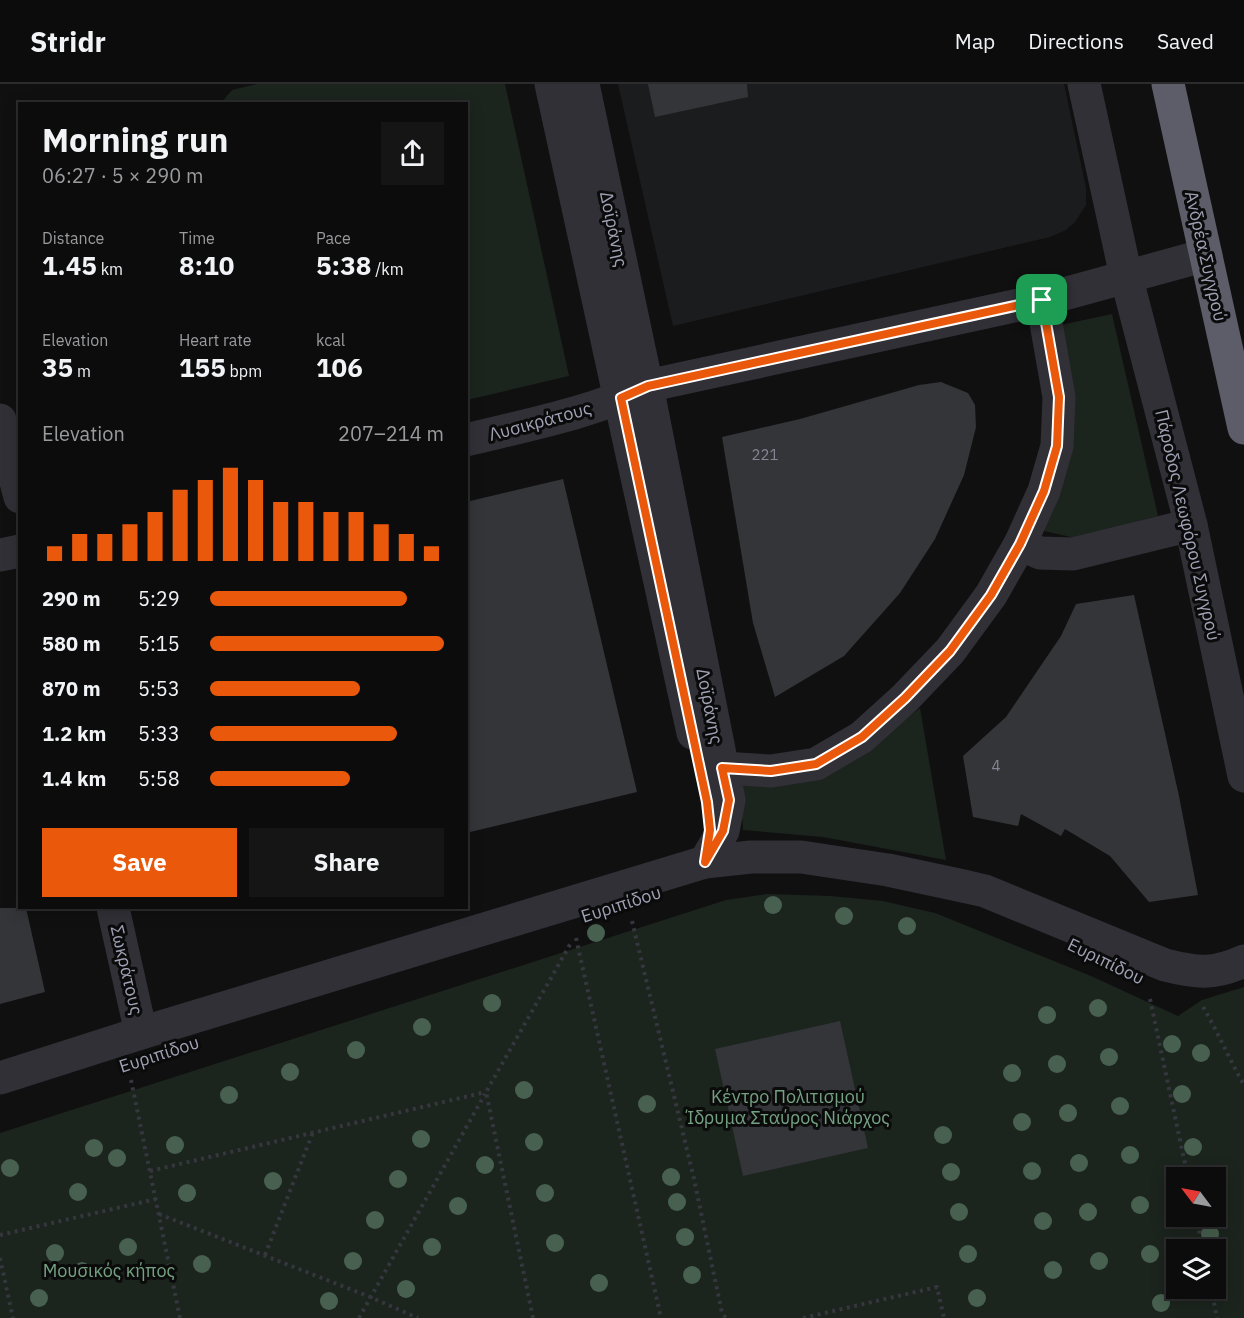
<!DOCTYPE html>
<meta charset="utf-8">
<style>
:root{--surface:#0c0c0d;--page:#151516;--text:#f1f3f6;--muted:#9a9b9d;--line:#2c2c2e;--accent:#ea580c}
body{margin:0;font-family:"IBM Plex Sans",sans-serif;background:var(--page);color:var(--text);height:100vh;display:flex;flex-direction:column;font-size:22px;white-space:nowrap}
*{box-sizing:border-box;margin:0}
p{font-size:20px;color:var(--muted)}
.icon{flex:none;width:33px;height:33px;fill:none;stroke:currentColor;stroke-width:2;stroke-linecap:round;stroke-linejoin:round}
.map{position:relative;flex:1;overflow:hidden}
.side{position:absolute;left:18px;top:18px;width:450px;height:807px;display:flex;flex-direction:column;background:var(--surface);border-radius:0px;box-shadow:0 3px 15px #0003,0 0 0 2px var(--line)}
.side>*{flex:none}
.needle{width:39px;rotate:302deg}
.controls{position:absolute;left:1166px;top:1083px;display:grid;gap:12px}
.controls a{display:grid;place-items:center;width:60px;height:60px;border-radius:0px;background:var(--surface);box-shadow:0 3px 15px #0003,0 0 0 2px var(--line);font-size:30px}
.pin{position:absolute;display:grid;place-items:center;width:51px;height:51px;color:#fff;margin:-26px;border-radius:12px;box-shadow:0 3px 9px #0006}
.round{display:grid;place-items:center;flex:none;width:63px;height:63px;border-radius:0px;background:var(--page)}
.head{display:flex;align-items:center;justify-content:space-between;height:102px;padding:0 24px}
h1{font-size:33px;font-weight:800;line-height:45px}
.figures{display:grid;grid-template-columns:repeat(3,1fr);gap:9px;height:102px;padding:6px 24px}
.figures div{display:grid;align-content:center}
.figures b{font-size:26px;font-weight:800}
.figures small{font-size:16px;font-weight:400}
.figures p{font-size:16px}
.chart{height:168px;padding:12px 24px}
.chart p{display:flex;justify-content:space-between}
.chart svg{width:100%;height:108px;margin-top:6px;stroke:var(--accent);stroke-width:6}
.action{display:flex;gap:12px;margin-top:auto;padding:12px 24px}
.action a{flex:1;height:69px;border-radius:0px;background:var(--accent);color:#fff;font-size:24px;font-weight:800;line-height:69px;text-align:center}
.action a+a{background:var(--page);color:var(--text)}
ul{padding:0 24px;list-style:none;font-size:20px}
li{display:grid;grid-template-columns:96px 72px 1fr;align-items:center;height:45px}
li i{height:15px;border-radius:8px;background:var(--accent)}
header{display:flex;align-items:center;gap:36px;box-sizing:border-box;height:84px;padding:0 30px;background:var(--surface);border-bottom:2px solid var(--line)}
header strong{font-size:28px}
nav{display:flex;gap:33px;margin-inline-start:auto;font-size:21px}
.map>svg:first-child{display:block}
</style>
<header>
<strong>Stridr</strong>
<nav><a>Map</a><a>Directions</a><a>Saved</a></nav>
</header>
<div class="map">
<svg width="1244" height="1234" viewBox="0 0 1244 1234">
<rect width="100%" height="100%" fill="#101011"/>
<!-- built -->
<path fill="#1b1c1e" d="M618 0H1064L1086 104V121L1075 138 1066 146 1050 153 673 242Z"/>
<!-- green -->
<g fill="#1c241e" fill-rule="evenodd">
<path d="M257 0H505L569 292 467 316 466 20 221 19 232 6Z"/>
<path d="M1112 230 1158 432 1075 454 1040 446 1056 242Z"/>
<path d="M920 624 946 776 823 753 743 746 740 700 870 662Z"/>
<path d="M768 810 830 812 883 817 935 829 1091 892 1178 932 1202 916 1244 903V1234H0V1049L726 816ZM1176 1094H1215V1132H1176ZM1176 1166H1215V1204H1176Z"/>
</g>
<!-- building -->
<g fill="#343539">
<path d="M648 0H747L748 13 655 33Z"/>
<path d="M941 298 968 309 975 321 976 343 964 391 935 455 900 509 844 572 775 613 753 539 722 353 800 335 919 301Z"/>
<path d="M563 395 637 708 466 749V418Z"/>
<path d="M1134 511 1179 712 1198 811 1149 818 1110 772 1065 745 1061 752 1021 730 1018 742 973 733 963 672 1006 633 1061 552 1076 520Z"/>
<path d="M0 824H26L45 908 0 920Z"/>
<path d="M840 937 868 1064 743 1092 715 965Z"/>
</g>
<g fill="none" stroke-linecap="round" stroke-linejoin="round">
<!-- path -->
<g stroke="#36373e" stroke-width="4" stroke-dasharray="3 4.5" stroke-linecap="butt">
<path d="M632 837 694 1095 722 1229 726 1234"/>
<path d="M576 854 661 1234"/>
<path d="M1150 915 1188 1094"/>
<path d="M1203 923C1218 948 1229 975 1244 1001"/>
<path d="M131 996 180 1234"/>
<path d="M150 1087 486 1008"/>
<path d="M159 1130 370 1213 418 1234"/>
<path d="M1196 1132 1203 1166"/>
<path d="M0 1151 156 1115"/>
<path d="M265 1171 313 1048"/>
<path d="M0 1174 13 1234"/>
<path d="M1211 1204 1217 1234"/>
<path d="M359 1234 485 1010"/>
<path d="M533 1234 486 1008 572 857"/>
<path d="M803 1234 937 1203 944 1234"/>
</g>
<!-- minor -->
<g stroke="#313037" stroke-width="33">
<path d="M551 0 693 649"/>
<path d="M583 0 647 302 729 716 723 747 705 778"/>
<path d="M1084 0 1126 192 1191 441 1244 692"/>
<path d="M0 336 20 413"/>
<path d="M466 356C527 341 591 329 647 302L1042 216 1206 171"/>
<path d="M1020 460 1040 469 1073 470 1191 441"/>
<path d="M0 471 20 467"/>
<path d="M722 684 771 687 816 680 862 653 905 614 950 567 991 511 1020 460 1044 407 1057 362 1059 313 1042 216"/>
<path d="M113 824 141 949"/>
<path d="M0 994 141 949 705 778 751 773H801L888 786 963 802 985 807 1165 881C1197 889 1213 891 1244 877"/>
</g>
<!-- highway -->
<path stroke="#5c5d68" stroke-width="33" d="M1168 0 1244 344"/>
</g>
<!-- trees -->
<g fill="#47604f">
<circle cx="773" cy="821" r="9"/>
<circle cx="844" cy="832" r="9"/>
<circle cx="907" cy="842" r="9"/>
<circle cx="596" cy="849" r="9"/>
<circle cx="492" cy="919" r="9"/>
<circle cx="1098" cy="924" r="9"/>
<circle cx="1047" cy="931" r="9"/>
<circle cx="422" cy="943" r="9"/>
<circle cx="1172" cy="960" r="9"/>
<circle cx="356" cy="966" r="9"/>
<circle cx="1201" cy="969" r="9"/>
<circle cx="1109" cy="973" r="9"/>
<circle cx="1057" cy="980" r="9"/>
<circle cx="290" cy="988" r="9"/>
<circle cx="1012" cy="989" r="9"/>
<circle cx="524" cy="1006" r="9"/>
<circle cx="1182" cy="1010" r="9"/>
<circle cx="229" cy="1011" r="9"/>
<circle cx="647" cy="1020" r="9"/>
<circle cx="1120" cy="1022" r="9"/>
<circle cx="1068" cy="1029" r="9"/>
<circle cx="1022" cy="1038" r="9"/>
<circle cx="943" cy="1051" r="9"/>
<circle cx="421" cy="1055" r="9"/>
<circle cx="534" cy="1058" r="9"/>
<circle cx="175" cy="1061" r="9"/>
<circle cx="1193" cy="1063" r="9"/>
<circle cx="94" cy="1064" r="9"/>
<circle cx="1130" cy="1071" r="9"/>
<circle cx="117" cy="1074" r="9"/>
<circle cx="1079" cy="1079" r="9"/>
<circle cx="485" cy="1081" r="9"/>
<circle cx="10" cy="1084" r="9"/>
<circle cx="1032" cy="1087" r="9"/>
<circle cx="951" cy="1088" r="9"/>
<circle cx="671" cy="1093" r="9"/>
<circle cx="398" cy="1095" r="9"/>
<circle cx="273" cy="1097" r="9"/>
<circle cx="78" cy="1108" r="9"/>
<circle cx="187" cy="1109" r="9"/>
<circle cx="545" cy="1109" r="9"/>
<circle cx="677" cy="1118" r="9"/>
<circle cx="1140" cy="1121" r="9"/>
<circle cx="458" cy="1122" r="9"/>
<circle cx="959" cy="1128" r="9"/>
<circle cx="1088" cy="1128" r="9"/>
<circle cx="375" cy="1136" r="9"/>
<circle cx="1043" cy="1137" r="9"/>
<circle cx="1210" cy="1150" r="9"/>
<circle cx="685" cy="1153" r="9"/>
<circle cx="555" cy="1159" r="9"/>
<circle cx="128" cy="1163" r="9"/>
<circle cx="432" cy="1163" r="9"/>
<circle cx="55" cy="1169" r="9"/>
<circle cx="968" cy="1170" r="9"/>
<circle cx="1150" cy="1170" r="9"/>
<circle cx="353" cy="1177" r="9"/>
<circle cx="1099" cy="1177" r="9"/>
<circle cx="202" cy="1180" r="9"/>
<circle cx="1053" cy="1186" r="9"/>
<circle cx="82" cy="1187" r="9"/>
<circle cx="692" cy="1191" r="9"/>
<circle cx="599" cy="1199" r="9"/>
<circle cx="406" cy="1205" r="9"/>
<circle cx="39" cy="1214" r="9"/>
<circle cx="977" cy="1214" r="9"/>
<circle cx="329" cy="1217" r="9"/>
<circle cx="1161" cy="1219" r="9"/>
</g>
<g fill="none" stroke-linecap="round" stroke-linejoin="round">
<defs>
<path id="route" d="M1042 216 1059 313 1057 362 1044 407 1020 460 991 511 950 567 905 614 862 653 816 680 771 687 722 684 729 716 723 747 705 778 710 746 707 718 621 314 648 302Z"/>
</defs>
<!-- route casing -->
<use href="#route" stroke="#fff" stroke-width="12"/>
<!-- route -->
<use href="#route" stroke="#ea580c" stroke-width="8"/>
</g>
<g text-anchor="middle" dominant-baseline="central" stroke-width="6" stroke-linejoin="round" paint-order="stroke">
<!-- number labels -->
<g font-size="15" fill="#848695">
<text x="765" y="370">221</text>
<text x="996" y="681">4</text>
</g>
<!-- street labels -->
<g font-size="18" fill="#9fa1b4" stroke="#0b0b0c">
<text transform="translate(614 145) rotate(78)">Δοϊράνης</text>
<text transform="translate(1206 172) rotate(77)">Ανδρέα Συγγρού</text>
<text transform="translate(540 337) rotate(-15)">Λυσικράτους</text>
<text transform="translate(1188 441) rotate(77)">Πάροδος Λεωφόρου Συγγρού</text>
<text transform="translate(710 622) rotate(79)">Δοϊράνης</text>
<text transform="translate(621 820) rotate(-18)">Ευριπίδου</text>
<text transform="translate(1106 877) rotate(26)">Ευριπίδου</text>
<text transform="translate(127 886) rotate(77)">Σωκράτους</text>
<text transform="translate(159 970) rotate(-18)">Ευριπίδου</text>
</g>
<!-- park labels -->
<g font-size="18" fill="#74a181" stroke="#0b0b0c">
<text x="788" y="1012">Κέντρο Πολιτισμού<tspan x="788" dy="21">Ίδρυμα Σταύρος Νιάρχος</tspan></text>
<text x="109" y="1186">Μουσικός κήπος</text>
</g>
</g>
</svg>
<div class="controls">
<a><svg class="needle" viewBox="-14 -14 28 28"><path d="M0-13l5 13h-10z" fill="#e53935"/><path d="M0 13l5-13h-10z" fill="#9a9b9d"/></svg></a>
<a><svg class="icon" aria-label="layers" viewBox="0 0 24 24"><path d="M12 4l9 5-9 5-9-5zM3 14l9 5 9-5"/></svg></a>
</div>
<div class="pin" style="left:1042px;top:216px;background:#1e9e55"><svg class="icon" aria-label="arrive" viewBox="0 0 24 24"><path d="M6 21V4h12l-3 4 3 4H6"/></svg></div>
<section class="side">
<div class="head"><div><h1>Morning run</h1><p>06:27 · 5 × 290 m</p></div><a class="round"><svg class="icon" aria-label="share" viewBox="0 0 24 24"><path d="M12 15V3M7 8l5-5 5 5M5 13v7h14v-7"/></svg></a></div>
<div class="figures">
<div><p>Distance</p><b>1.45<small> km</small></b></div>
<div><p>Time</p><b>8:10</b></div>
<div><p>Pace</p><b>5:38<small> /km</small></b></div>
</div>
<div class="figures">
<div><p>Elevation</p><b>35<small> m</small></b></div>
<div><p>Heart rate</p><b>155<small> bpm</small></b></div>
<div><p>kcal</p><b>106</b></div>
</div>
<div class="chart"><p><span>Elevation</span>207–214 m</p>
<svg viewBox="0 0 160 44" preserveAspectRatio="none"><path d="M5 44V38M15 44V33M25 44V33M35 44V29M45 44V24M55 44V15M65 44V11M75 44V6M85 44V11M95 44V20M105 44V20M115 44V24M125 44V24M135 44V29M145 44V33M155 44V38"/></svg>
</div>
<ul>
<li><b>290 m</b>5:29<i style="width:84%"></i></li>
<li><b>580 m</b>5:15<i style="width:100%"></i></li>
<li><b>870 m</b>5:53<i style="width:64%"></i></li>
<li><b>1.2 km</b>5:33<i style="width:80%"></i></li>
<li><b>1.4 km</b>5:58<i style="width:60%"></i></li>
</ul>
<div class="action"><a>Save</a><a>Share</a></div>
</section>
</div>
